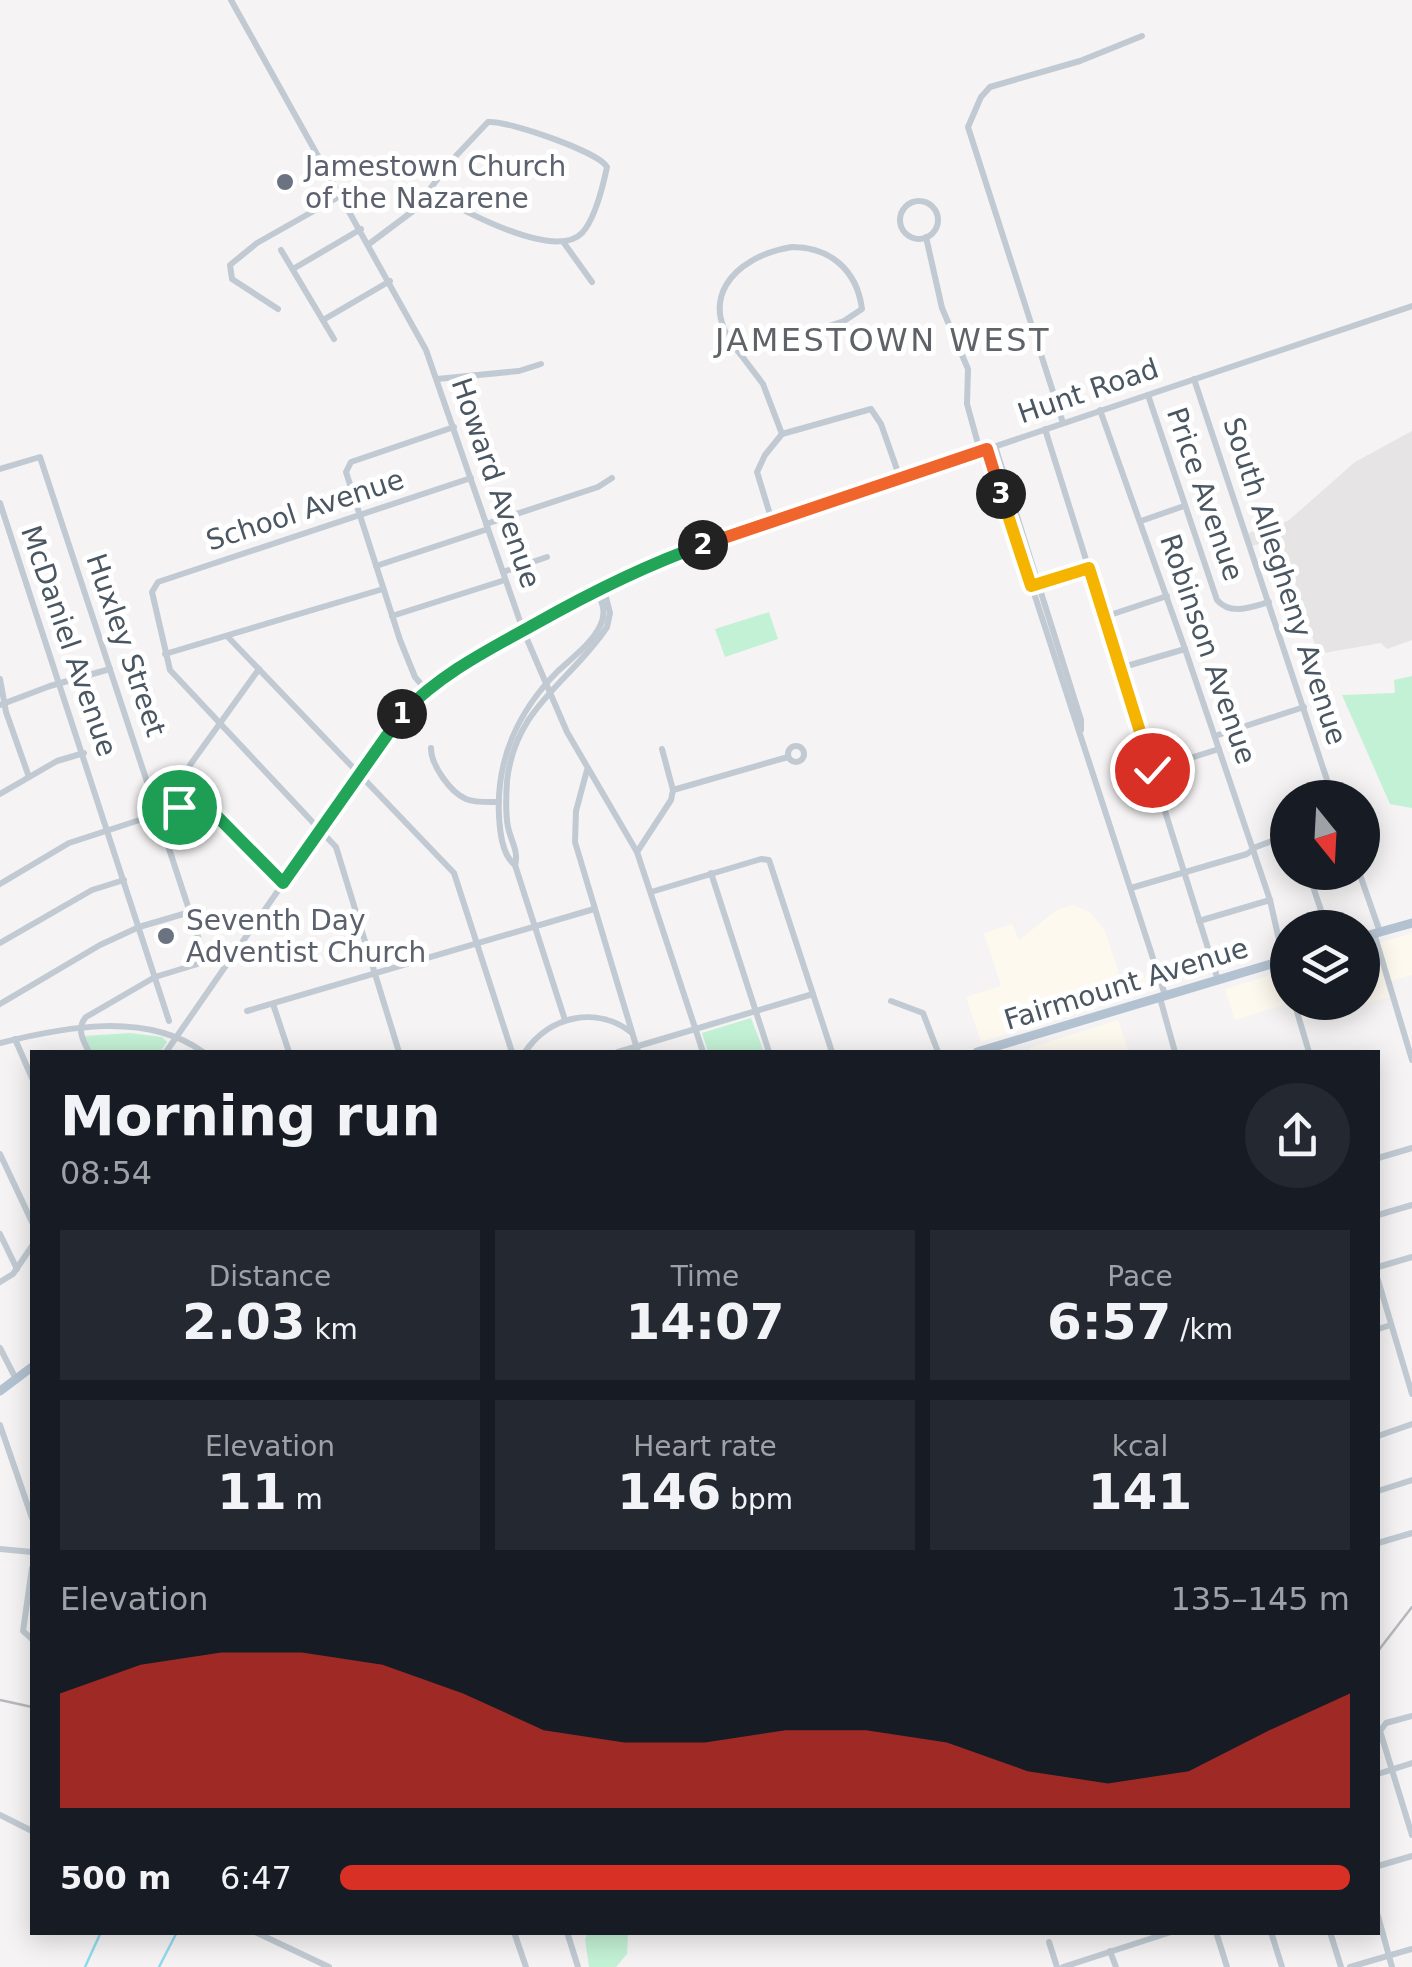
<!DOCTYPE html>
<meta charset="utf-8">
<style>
:root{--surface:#171b24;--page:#242831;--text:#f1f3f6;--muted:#9ea1a6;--accent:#d93025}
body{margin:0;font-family:"DejaVu Sans",sans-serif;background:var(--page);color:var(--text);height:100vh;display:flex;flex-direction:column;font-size:38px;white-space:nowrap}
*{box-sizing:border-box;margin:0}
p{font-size:32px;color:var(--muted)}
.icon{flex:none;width:55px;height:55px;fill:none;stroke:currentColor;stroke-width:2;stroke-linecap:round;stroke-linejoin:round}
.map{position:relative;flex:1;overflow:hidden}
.drawer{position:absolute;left:30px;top:1050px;width:1350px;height:885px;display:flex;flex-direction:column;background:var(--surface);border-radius:0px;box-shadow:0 5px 25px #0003}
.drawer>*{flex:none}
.needle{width:65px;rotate:162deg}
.fabs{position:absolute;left:1270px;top:780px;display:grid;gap:20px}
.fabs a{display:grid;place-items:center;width:110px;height:110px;border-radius:50%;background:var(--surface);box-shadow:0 5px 25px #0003;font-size:50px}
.pin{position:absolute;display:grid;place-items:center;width:85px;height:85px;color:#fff;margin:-42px;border:5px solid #fff;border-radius:50%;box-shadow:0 2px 10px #0007}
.km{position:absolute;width:50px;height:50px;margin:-25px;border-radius:50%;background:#222;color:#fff;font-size:28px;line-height:50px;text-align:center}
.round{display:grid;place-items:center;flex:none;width:105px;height:105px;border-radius:52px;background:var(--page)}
.summary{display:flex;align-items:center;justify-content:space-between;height:170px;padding:0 30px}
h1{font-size:55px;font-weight:600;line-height:75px}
.figures{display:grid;grid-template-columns:repeat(3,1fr);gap:15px;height:170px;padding:10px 30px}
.figures div{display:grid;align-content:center;border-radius:0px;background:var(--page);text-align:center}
.figures b{font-size:50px;font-weight:600}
.figures small{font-size:28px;font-weight:400}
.figures p{font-size:28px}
.chart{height:280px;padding:20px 30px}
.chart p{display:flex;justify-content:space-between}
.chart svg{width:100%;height:180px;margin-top:10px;fill:var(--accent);opacity:.7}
ul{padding:0 30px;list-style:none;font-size:32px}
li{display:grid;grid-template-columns:160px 120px 1fr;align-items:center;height:75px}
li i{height:25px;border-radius:12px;background:var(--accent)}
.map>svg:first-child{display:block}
</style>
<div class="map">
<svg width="1412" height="1967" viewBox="0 0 1412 1967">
<rect width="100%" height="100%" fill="#f5f3f3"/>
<!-- commercial -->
<g fill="#fdf9ef">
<path d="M1073 905 1090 912 1105 931 1121 980 1143 973 1149 992 981 1042 966 997 1001 986 984 933 1012 924 1019 940 1057 910Z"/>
<path d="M1412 933V975L1385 983 1389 997 1296 1023 1290 1003 1235 1020 1225 989 1287 970 1288 1002H1362L1363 948Z"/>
<path d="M1118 1020 1129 1052H1031L1029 1048Z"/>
</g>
<!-- education -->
<path fill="#e6e4e5" d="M1412 431V640L1387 649 1381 643 1318 654 1280 538 1252 546 1248 533 1288 521 1355 462Z"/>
<!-- green -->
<g fill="#c3f1d5">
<path d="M769 612 778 639 725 657 715 629Z"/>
<path d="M1412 676V808L1390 804 1342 695 1395 693 1394 680Z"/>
<path d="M751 1018 764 1052H708L702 1033Z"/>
<path d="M130 1033 162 1037 167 1042 160 1052H91L84 1036Z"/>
<path d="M628 1932 627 1954 616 1967H589L585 1939 588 1933Z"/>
</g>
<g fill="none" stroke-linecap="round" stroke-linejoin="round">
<!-- stream -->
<g stroke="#90daee" stroke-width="2.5">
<path d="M85 1967 101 1932"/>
<path d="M159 1967 177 1932"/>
</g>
<!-- minor -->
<g stroke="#c1cad2" stroke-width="6">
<path d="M231 0 426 350 523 630 567 732 637 852 703 1052"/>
<circle cx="919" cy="220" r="19"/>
<path d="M926 237 942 308 968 369 967 404 980 451"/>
<path d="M564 243 592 282"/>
<path d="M369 244 413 211 453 159 488 122C507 120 599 152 607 167 603 186 595 219 582 233 554 262 458 208 429 191"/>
<path d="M792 247C830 247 857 270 862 309L844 321 741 355C694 303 731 257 792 247Z"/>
<path d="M281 250 334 339"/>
<path d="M293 269 361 229"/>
<path d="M278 309 232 279 230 265 257 243 342 195"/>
<path d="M323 320 390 281"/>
<path d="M741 355 763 384 782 434"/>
<path d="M437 379 519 371 541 364"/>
<path d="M1194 379 1333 798"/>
<path d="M1148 395 1217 600C1231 616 1251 607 1269 602"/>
<path d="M1100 410 1185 649 1270 900 1288 980"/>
<path d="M1063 423 968 127 981 97 990 87 1080 61 1142 36"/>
<path d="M1045 429 1218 980"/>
<path d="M995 446 1081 720V730"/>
<path d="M987 449 1165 995"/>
<path d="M0 469 40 457 206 961"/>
<path d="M0 503 169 1021"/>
<path d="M772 521 757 472 765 455 782 434 871 409 881 424 900 478"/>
<path d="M1141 521 1184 506"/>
<path d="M486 524 598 487 612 478"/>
<path d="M376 566 488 529"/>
<path d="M503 572 547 557"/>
<path d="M1038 584 1089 568"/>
<path d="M392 616 505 580"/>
<path d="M1104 617 1167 596"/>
<path d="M227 636 454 873 512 1052"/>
<path d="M165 654 383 589"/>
<path d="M1120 668 1185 649"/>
<path d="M259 669 190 765 185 778 201 800 283 883"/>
<path d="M0 679 6 712 29 777"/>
<path d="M426 690 415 677 400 640 346 472 351 462 454 427"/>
<path d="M0 705 50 686 110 669"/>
<path d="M1215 736 1304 707"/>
<circle cx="796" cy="754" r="8"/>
<path d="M431 748C431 765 450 792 466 799 476 803 488 802 499 802"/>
<path d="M587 770 576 811 575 842 638 1052"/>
<path d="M1152 770 1219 749"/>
<path d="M673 790 788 757"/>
<path d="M0 794 57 761 84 753"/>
<path d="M637 852 671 800 673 790 662 749"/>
<path d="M515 865C502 855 500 832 499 816 496 759 519 710 558 671 572 658 592 643 600 626 607 613 602 602 597 590"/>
<path d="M1308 872 1327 928"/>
<path d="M1359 872 1380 932"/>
<path d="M711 873 769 1052"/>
<path d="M0 884 69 843 201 800"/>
<path d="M1131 888 1247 854 1256 847 1288 835"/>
<path d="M651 892 761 859 769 860 832 1052"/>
<path d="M1199 921 1270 900"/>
<path d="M1374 933 1412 1060"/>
<path d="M0 943 92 890 124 880"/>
<path d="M1160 998 1175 1052"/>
<path d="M891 1001 923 1013 938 1052"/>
<path d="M1294 1002 1309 1052"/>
<path d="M0 1004 100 945 139 927 190 912"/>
<path d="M273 1004 289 1052"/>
<path d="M247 1011 594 909"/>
<path d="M565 1020 515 865C519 852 511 841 508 827 505 812 506 796 507 781 515 706 571 682 607 627L610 613 603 586"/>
<path d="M15 1039 32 1078"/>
<path d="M0 1043C64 1027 146 1011 203 1052"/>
<path d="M89 1052C83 1041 76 1028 86 1017L155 977 214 959"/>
<path d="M166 1052 388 732C431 676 492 647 552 614 589 594 625 574 664 558L1412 306"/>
<path d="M399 1052 336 847 170 670 152 592 158 582 471 478"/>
<path d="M525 1052C549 1016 597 1005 632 1033"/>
<path d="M618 1052 813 994"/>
<path d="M0 1154 32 1222"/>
<path d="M1378 1158 1412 1148"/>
<path d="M1378 1215 1412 1205"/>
<path d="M0 1234 17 1269"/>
<path d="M1378 1267 1412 1257"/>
<path d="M1378 1280 1412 1394"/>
<path d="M0 1282 13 1274 32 1246"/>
<path d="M1378 1329 1391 1325"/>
<path d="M0 1348 16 1379"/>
<path d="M0 1425 32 1518"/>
<path d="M1378 1436 1412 1424"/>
<path d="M1378 1491 1412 1480"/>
<path d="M1378 1543 1412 1533"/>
<path d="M0 1549 32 1552"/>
<path d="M32 1568 23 1631 32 1639"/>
<path d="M1412 1716 1386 1723 1380 1731 1412 1835"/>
<path d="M1378 1774 1412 1763"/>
<path d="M0 1815 32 1831"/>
<path d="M1378 1866 1412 1856"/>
<path d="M1378 1916 1392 1967"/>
<path d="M255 1932 329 1967"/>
<path d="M514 1932 526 1967"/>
<path d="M567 1932 578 1967"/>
<path d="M1216 1932 1227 1967"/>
<path d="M1271 1932 1282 1967"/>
<path d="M1330 1932 1341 1967"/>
<path d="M1049 1942 1057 1967"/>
<path d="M1110 1951 1116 1967"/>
<path d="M1063 1967 1171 1932"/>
<path d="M1350 1967 1412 1949"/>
</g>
<!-- major -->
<g stroke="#b3c2d1" stroke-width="9">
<path d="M1362 937 1412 923"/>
<path d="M977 1052 1288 959"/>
<path d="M0 1391 32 1367"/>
</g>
<!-- rail -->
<g stroke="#b5b8bd" stroke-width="2.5">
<path d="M1378 1651 1412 1607"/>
<path d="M0 1700 32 1707"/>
</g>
</g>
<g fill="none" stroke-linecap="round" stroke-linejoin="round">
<defs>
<path id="split-1" d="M179 807 201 800 283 883 402 714"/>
<path id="split-2" d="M402 714C440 674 488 650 535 624 590 593 643 566 703 545"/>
<path id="split-3" d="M703 545 987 449 1001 494"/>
<path id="split-4" d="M1001 494 1031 586 1089 568 1152 770"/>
</defs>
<!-- split-1 casing -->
<use href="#split-1" stroke="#fff" stroke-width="20"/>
<!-- split-2 casing -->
<use href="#split-2" stroke="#fff" stroke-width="20"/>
<!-- split-3 casing -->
<use href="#split-3" stroke="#fff" stroke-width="20"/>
<!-- split-4 casing -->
<use href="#split-4" stroke="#fff" stroke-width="20"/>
<!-- split-1 -->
<use href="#split-1" stroke="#22a559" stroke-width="12"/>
<!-- split-2 -->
<use href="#split-2" stroke="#22a559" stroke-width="12"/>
<!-- split-3 -->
<use href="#split-3" stroke="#f0652b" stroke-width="12"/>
<!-- split-4 -->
<use href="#split-4" stroke="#f5b400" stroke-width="12"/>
</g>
<!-- markers -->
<g fill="#6b7280" stroke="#fff" stroke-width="4">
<circle cx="285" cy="182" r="10"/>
<circle cx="166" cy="936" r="10"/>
</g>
<g text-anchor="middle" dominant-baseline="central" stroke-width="10" stroke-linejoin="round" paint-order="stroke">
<!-- worship labels -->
<g font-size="28" fill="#5b616d" stroke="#fff" text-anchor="start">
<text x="305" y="166">Jamestown Church<tspan x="305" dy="32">of the Nazarene</tspan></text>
<text x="186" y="920">Seventh Day<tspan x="186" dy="32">Adventist Church</tspan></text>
</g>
<!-- street labels -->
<g font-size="28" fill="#4a5661" stroke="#fff">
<text transform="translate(1088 391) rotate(-19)">Hunt Road</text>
<text transform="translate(496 483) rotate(71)">Howard Avenue</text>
<text transform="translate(1205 494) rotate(71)">Price Avenue</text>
<text transform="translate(305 510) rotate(-18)">School Avenue</text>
<text transform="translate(1285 581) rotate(72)">South Allegheny Avenue</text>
<text transform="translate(69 641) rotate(71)">McDaniel Avenue</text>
<text transform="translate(126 645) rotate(71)">Huxley Street</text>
<text transform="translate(1208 649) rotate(71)">Robinson Avenue</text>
<text transform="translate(1126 984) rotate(-17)">Fairmount Avenue</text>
</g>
<!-- quarter labels -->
<g font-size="32" letter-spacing="2.5" fill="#5f6368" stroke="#fff">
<text x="883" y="340">JAMESTOWN WEST</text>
</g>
</g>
</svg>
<div class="fabs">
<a><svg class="needle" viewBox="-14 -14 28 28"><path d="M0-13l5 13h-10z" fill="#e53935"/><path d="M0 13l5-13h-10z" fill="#9ea1a6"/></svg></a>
<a><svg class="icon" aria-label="layers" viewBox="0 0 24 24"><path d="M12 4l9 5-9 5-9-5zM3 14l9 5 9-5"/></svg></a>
</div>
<div class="pin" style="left:179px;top:807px;background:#1e9e55"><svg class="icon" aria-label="arrive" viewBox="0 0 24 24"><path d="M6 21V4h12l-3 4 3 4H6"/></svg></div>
<div class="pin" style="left:1152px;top:770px;background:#d93025"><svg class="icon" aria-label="check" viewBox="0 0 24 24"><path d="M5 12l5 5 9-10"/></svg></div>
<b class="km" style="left:402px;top:714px">1</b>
<b class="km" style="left:703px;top:545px">2</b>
<b class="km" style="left:1001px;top:494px">3</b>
<section class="drawer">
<div class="summary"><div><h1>Morning run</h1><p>08:54</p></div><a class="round"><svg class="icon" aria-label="share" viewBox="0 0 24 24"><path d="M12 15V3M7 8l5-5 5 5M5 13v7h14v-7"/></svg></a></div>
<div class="figures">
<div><p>Distance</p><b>2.03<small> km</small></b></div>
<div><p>Time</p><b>14:07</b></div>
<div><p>Pace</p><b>6:57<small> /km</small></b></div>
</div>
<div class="figures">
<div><p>Elevation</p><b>11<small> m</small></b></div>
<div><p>Heart rate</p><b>146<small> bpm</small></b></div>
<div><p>kcal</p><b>141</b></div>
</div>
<div class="chart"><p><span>Elevation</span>135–145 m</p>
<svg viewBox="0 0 160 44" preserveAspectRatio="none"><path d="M0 44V16L10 9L20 6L30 6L40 9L50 16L60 25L70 28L80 28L90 25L100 25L110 28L120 35L130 38L140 35L150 25L160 16V44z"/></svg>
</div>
<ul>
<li><b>500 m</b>6:47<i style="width:100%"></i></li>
</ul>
</section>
</div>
